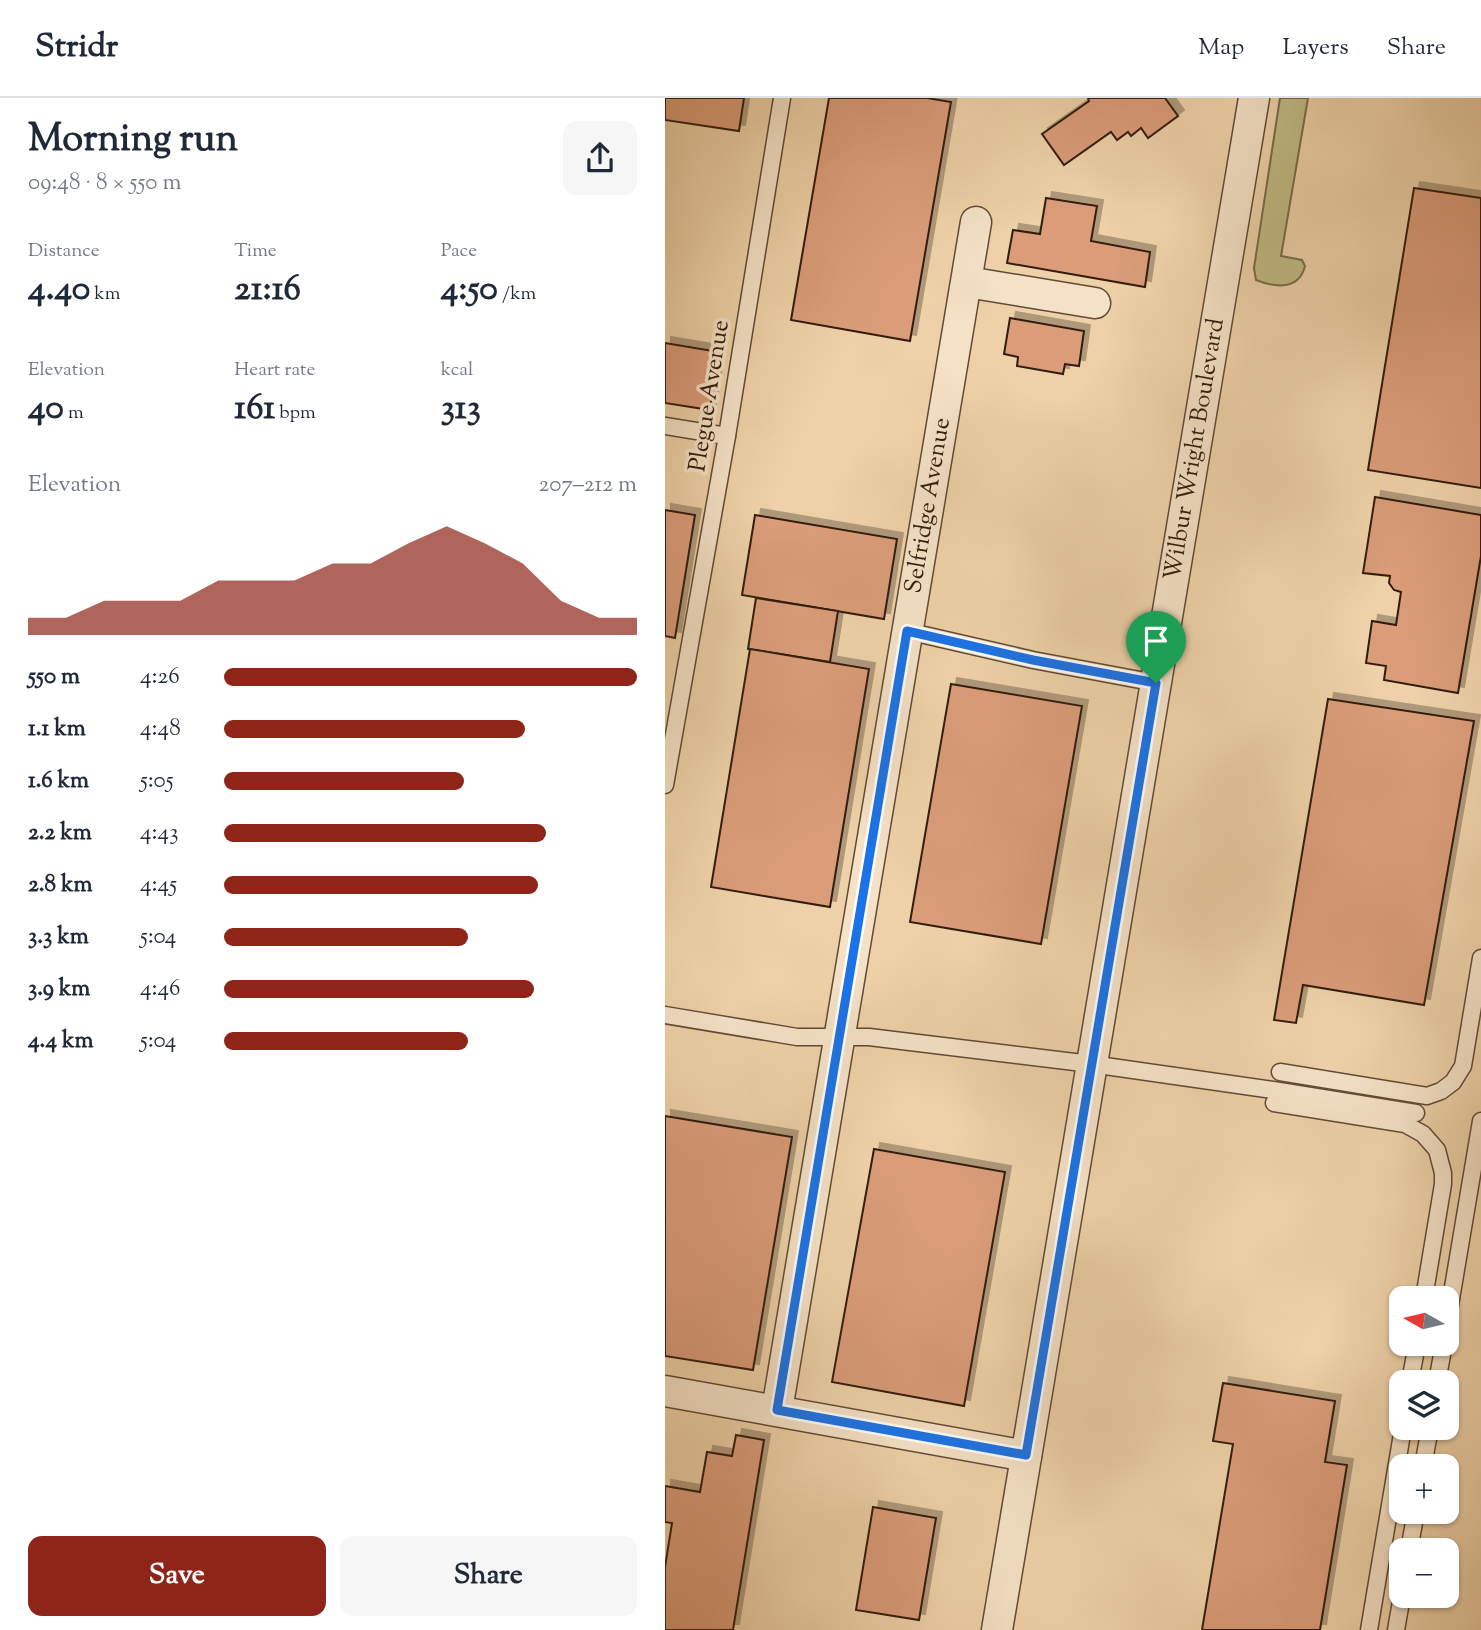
<!DOCTYPE html>
<meta charset="utf-8">
<style>
:root{--surface:#fff;--page:#f6f6f7;--text:#1f2937;--muted:#747a83;--line:#e0e1e3;--accent:#8f2418}
body{margin:0;font-family:"Sorts Mill Goudy",serif;background:var(--page);color:var(--text);height:100vh;display:flex;flex-direction:column;font-size:26px;white-space:nowrap}
*{box-sizing:border-box;margin:0}
p{font-size:23px;color:var(--muted)}
.icon{flex:none;width:38px;height:38px;fill:none;stroke:currentColor;stroke-width:2;stroke-linecap:round;stroke-linejoin:round}
.map{position:relative;flex:1;overflow:hidden}
.drawer{display:flex;flex-direction:column;background:var(--surface);width:665px}
.drawer>*{flex:none}
.needle{width:46px;rotate:278deg}
.controls{position:absolute;left:724px;top:1188px;display:grid;gap:14px}
.controls a{display:grid;place-items:center;width:70px;height:70px;border-radius:14px;background:var(--surface);box-shadow:0 2px 5px #0004;font-size:35px}
.pin{position:absolute;display:grid;place-items:center;width:60px;height:60px;color:#fff;margin:-72px -30px;border-radius:50% 50% 50% 0;rotate:-45deg;box-shadow:0 0 7px #0007}
.pin .icon{rotate:45deg}
.round{display:grid;place-items:center;flex:none;width:74px;height:74px;border-radius:14px;background:var(--page)}
.head{display:flex;align-items:center;justify-content:space-between;height:119px;padding:0 28px}
h1{font-size:38px;font-weight:700;line-height:52px}
.figures{display:grid;grid-template-columns:repeat(3,1fr);gap:10px;height:119px;padding:7px 28px}
.figures div{display:grid;align-content:center}
.figures b{font-size:35px;font-weight:700}
.figures small{font-size:19px;font-weight:400}
.figures p{font-size:19px}
.chart{height:196px;padding:14px 28px}
.chart p{display:flex;justify-content:space-between}
.chart svg{width:100%;height:126px;margin-top:7px;fill:var(--accent);opacity:.7}
.cta{display:flex;gap:14px;margin-top:auto;padding:14px 28px}
.cta a{flex:1;height:80px;border-radius:14px;background:var(--accent);color:#fff;font-size:28px;font-weight:700;line-height:80px;text-align:center}
.cta a+a{background:var(--page);color:var(--text)}
ul{padding:0 28px;list-style:none;font-size:23px}
li{display:grid;grid-template-columns:112px 84px 1fr;align-items:center;height:52px}
li i{height:18px;border-radius:9px;background:var(--accent)}
header{display:flex;align-items:center;gap:42px;box-sizing:border-box;height:98px;padding:0 35px;background:var(--surface);border-bottom:2px solid var(--line)}
header strong{font-size:33px}
nav{display:flex;gap:38px;margin-inline-start:auto;font-size:24px}
main{display:flex;flex:1;min-height:0}
.map>svg:first-child{display:block}
</style>
<header>
<strong>Stridr</strong>
<nav><a>Map</a><a>Layers</a><a>Share</a></nav>
</header>
<main>
<section class="drawer">
<div class="head"><div><h1>Morning run</h1><p>09:48 · 8 × 550 m</p></div><a class="round"><svg class="icon" aria-label="share" viewBox="0 0 24 24"><path d="M12 15V3M7 8l5-5 5 5M5 13v7h14v-7"/></svg></a></div>
<div class="figures">
<div><p>Distance</p><b>4.40<small> km</small></b></div>
<div><p>Time</p><b>21:16</b></div>
<div><p>Pace</p><b>4:50<small> /km</small></b></div>
</div>
<div class="figures">
<div><p>Elevation</p><b>40<small> m</small></b></div>
<div><p>Heart rate</p><b>161<small> bpm</small></b></div>
<div><p>kcal</p><b>313</b></div>
</div>
<div class="chart"><p><span>Elevation</span>207–212 m</p>
<svg viewBox="0 0 160 44" preserveAspectRatio="none"><path d="M0 44V38L10 38L20 32L30 32L40 32L50 25L60 25L70 25L80 19L90 19L100 12L110 6L120 12L130 19L140 32L150 38L160 38V44z"/></svg>
</div>
<ul>
<li><b>550 m</b>4:26<i style="width:100%"></i></li>
<li><b>1.1 km</b>4:48<i style="width:73%"></i></li>
<li><b>1.6 km</b>5:05<i style="width:58%"></i></li>
<li><b>2.2 km</b>4:43<i style="width:78%"></i></li>
<li><b>2.8 km</b>4:45<i style="width:76%"></i></li>
<li><b>3.3 km</b>5:04<i style="width:59%"></i></li>
<li><b>3.9 km</b>4:46<i style="width:75%"></i></li>
<li><b>4.4 km</b>5:04<i style="width:59%"></i></li>
</ul>
<div class="cta"><a>Save</a><a>Share</a></div>
</section>
<div class="map">
<svg width="816" height="1532" viewBox="0 0 816 1532">
<defs>
<filter id="shadow"><feDropShadow dx="6" dy="-6" stdDeviation="0" flood-color="#0004"/></filter>
</defs>
<rect width="100%" height="100%" fill="#eed1a8"/>
<filter id="stains"><feTurbulence type="fractalNoise" baseFrequency=".00286" numOctaves="4"/><feColorMatrix values="0 0 0 0 .2 0 0 0 0 .09 0 0 0 0 .02 0 0 0 .5 -.17"/></filter>
<radialGradient id="worn" r=".72"><stop offset=".6" stop-color="#630" stop-opacity="0"/><stop offset="1" stop-color="#630" stop-opacity=".3"/></radialGradient>
<!-- green -->
<path fill="#bfb983" stroke="#786b48" stroke-width="2" d="M615 0H643L616 158 637 162 640 168C634 192 611 190 591 182L589 170Z"/>
<!-- building -->
<g fill="#da9c79" stroke="#321d0d" stroke-width="2" filter="url(#shadow)">
<path d="M0 0H79L74 33 0 22Z"/>
<path d="M164 0H262L286 4 245 243 126 222Z"/>
<path d="M423 0H500L513 18 483 40 476 30 466 38 463 34 452 42 446 34 399 67 377 36 424 3Z"/>
<path d="M749 90 816 100V390L703 372Z"/>
<path d="M381 100 432 108 426 143 485 154 480 189 342 165 348 132 375 136Z"/>
<path d="M345 220 419 233 414 268 400 266 398 276 352 268 353 259 339 256Z"/>
<path d="M0 245 54 254 45 312 0 305Z"/>
<path d="M710 399 816 417V458L793 595 719 582 721 568 701 565 707 523 731 527 736 494 729 492 724 485 725 478 698 475Z"/>
<path d="M0 412 30 417 10 540 0 538Z"/>
<path d="M90 417 232 441 219 521 77 497Z"/>
<path d="M91 500 173 513 165 564 83 551Z"/>
<path d="M85 551 204 571 165 809 46 789Z"/>
<path d="M286 586 417 608 376 846 245 824Z"/>
<path d="M663 601 809 623 759 907 638 887 631 925 609 922Z"/>
<path d="M0 1018 127 1039 88 1272 0 1258Z"/>
<path d="M209 1051 340 1074 299 1308 167 1284Z"/>
<path d="M558 1285 670 1303 660 1364 682 1367 655 1532H537L568 1346 548 1343Z"/>
<path d="M71 1337 99 1342 68 1532H0V1469L7 1425 0 1424V1388L35 1394 42 1354 67 1358Z"/>
<path d="M208 1409 271 1420 254 1522 191 1512Z"/>
</g>
<g fill="none" stroke-linecap="round" stroke-linejoin="round">
<defs>
<g id="lane">
<path d="M0 328 62 338"/>
<path d="M242 533 368 562 491 585"/>
<path d="M0 687 62 338 117 0"/>
<path d="M0 917 132 939H204L426 966 608 992 751 1015"/>
<path d="M615 974 762 998 776 993 788 984 798 968 816 860"/>
<path d="M609 1005 740 1026 758 1036 772 1052 778 1075V1086L759 1200"/>
<path d="M782 1225 816 1023"/>
<path d="M745 1284 752 1246"/>
<path d="M772 1284 779 1246"/>
<path d="M758 1368 765 1330"/>
<path d="M744 1452 751 1414"/>
<path d="M704 1532 738 1330"/>
<path d="M731 1532 737 1498"/>
</g>
<g id="street">
<path d="M302 184 430 205"/>
<path d="M0 1293 361 1358"/>
<path id="s1" d="M112 1312 311 124"/>
<path id="s2" d="M332 1532 589 0"/>
</g>
</defs>
<!-- lane casing -->
<use href="#lane" stroke="#614a34" stroke-width="19"/>
<!-- street casing -->
<use href="#street" stroke="#614a34" stroke-width="33"/>
<!-- lane -->
<use href="#lane" stroke="#f4e1c6" stroke-width="16"/>
<!-- street -->
<use href="#street" stroke="#f4e1c6" stroke-width="30"/>
</g>
<g fill="none" stroke-linecap="round" stroke-linejoin="round">
<defs>
<path id="route" d="M242 533 368 562 491 585 361 1357 112 1312Z"/>
</defs>
<!-- route casing -->
<use href="#route" stroke="#fff" stroke-width="14"/>
<!-- route -->
<use href="#route" stroke="#1a73e8" stroke-width="9"/>
</g>
<g text-anchor="middle" dominant-baseline="central" stroke-width="7" stroke-linejoin="round" paint-order="stroke">
<!-- street labels -->
<g font-size="24" fill="#321d0d" stroke="#f4e1c6">
<text transform="translate(45 298) rotate(-81)">Plegue Avenue</text>
<text stroke="none"><textPath href="#s2" startOffset="1197">Wilbur Wright Boulevard</textPath></text>
<text stroke="none"><textPath href="#s1" startOffset="917">Selfridge Avenue</textPath></text>
</g>
</g>
<rect width="100%" height="100%" filter="url(#stains)"/>
<rect width="100%" height="100%" fill="url(#worn)"/>
</svg>
<div class="controls">
<a><svg class="needle" viewBox="-14 -14 28 28"><path d="M0-13l5 13h-10z" fill="#e53935"/><path d="M0 13l5-13h-10z" fill="#747a83"/></svg></a>
<a><svg class="icon" aria-label="layers" viewBox="0 0 24 24"><path d="M12 4l9 5-9 5-9-5zM3 14l9 5 9-5"/></svg></a>
<a>+</a>
<a>−</a>
</div>
<div class="pin" style="left:491px;top:585px;background:#1e9e55"><svg class="icon" aria-label="arrive" viewBox="0 0 24 24"><path d="M6 21V4h12l-3 4 3 4H6"/></svg></div>
</div>
</main>
